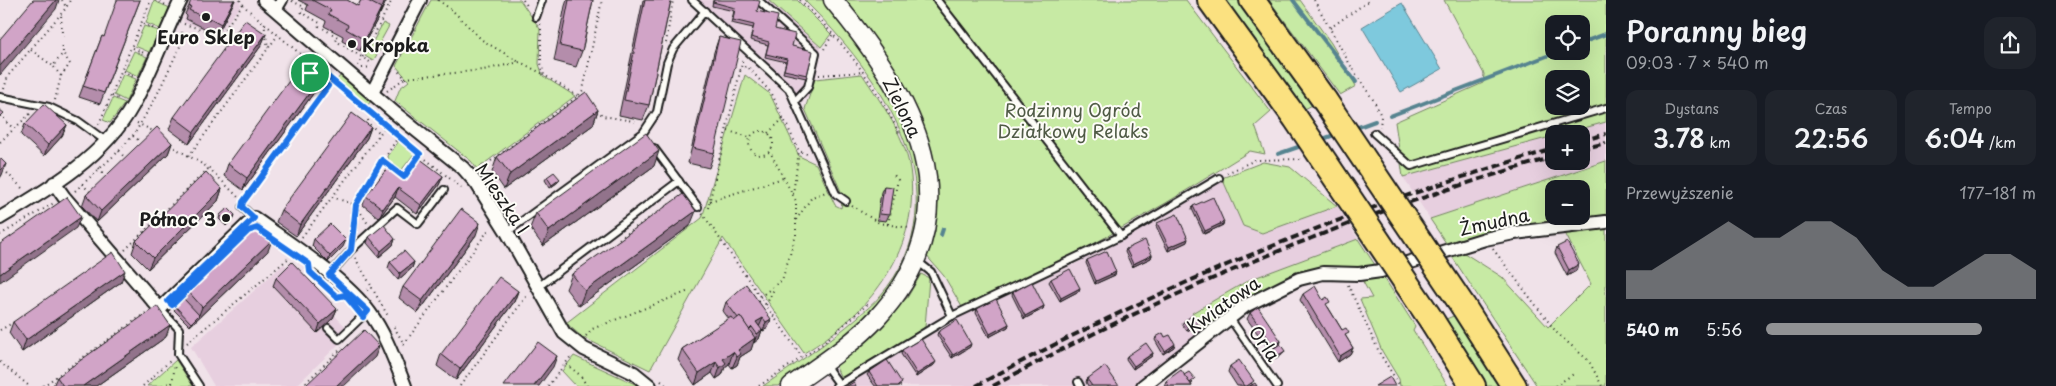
<!DOCTYPE html>
<html lang="pl">
<meta charset="utf-8">
<style>
:root{--surface:#171b24;--page:#20242c;--text:#f1f3f6;--muted:#9ea1a6;--accent:#919294}
body{margin:0;font-family:"Playpen Sans",sans-serif;background:var(--page);color:var(--text);height:100vh;display:flex;flex-direction:column;font-size:19px;white-space:nowrap}
*{box-sizing:border-box;margin:0}
p{font-size:16px;color:var(--muted)}
.icon{flex:none;width:28px;height:28px;fill:none;stroke:currentColor;stroke-width:2;stroke-linecap:round;stroke-linejoin:round}
.map{position:relative;flex:1;overflow:hidden}
.side{display:flex;flex-direction:column;background:var(--surface);width:450px}
.side>*{flex:none}
.buttons{position:absolute;left:1545px;top:15px;display:grid;gap:10px}
.buttons a{display:grid;place-items:center;width:45px;height:45px;border-radius:10px;background:var(--surface);box-shadow:0 5px 20px #0002;font-size:25px}
.pin{position:absolute;display:grid;place-items:center;width:42px;height:42px;color:#fff;margin:-21px;border:2px solid #fff;border-radius:50%;box-shadow:0 1px 5px #0007}
.round{display:grid;place-items:center;flex:none;width:52px;height:52px;border-radius:15px;background:var(--page)}
.head{display:flex;align-items:center;justify-content:space-between;height:85px;padding:0 20px}
h1{font-size:28px;font-weight:600;line-height:38px}
.metrics{display:grid;grid-template-columns:repeat(3,1fr);gap:8px;height:85px;padding:5px 20px}
.metrics div{display:grid;align-content:center;border-radius:12px;background:var(--page);text-align:center}
.metrics b{font-size:25px;font-weight:600}
.metrics small{font-size:14px;font-weight:400}
.metrics p{font-size:14px}
.chart{height:140px;padding:10px 20px}
.chart p{display:flex;justify-content:space-between}
.chart svg{width:100%;height:90px;margin-top:5px;fill:var(--accent);opacity:.7}
ul{padding:0 20px;list-style:none;font-size:16px}
li{display:grid;grid-template-columns:80px 60px 1fr;align-items:center;height:38px}
li i{height:12px;border-radius:6px;background:var(--accent)}
main{display:flex;flex:1;min-height:0}
.map>svg:first-child{display:block}
</style>
<main>
<div class="map">
<svg width="1606" height="386" viewBox="0 0 1606 386">
<rect width="100%" height="100%" fill="#f0e2e9"/>
<filter id="ink" filterUnits="userSpaceOnUse"><feTurbulence type="fractalNoise" baseFrequency=".02" numOctaves="2"/><feDisplacementMap in="SourceGraphic" scale="10" xChannelSelector="R" yChannelSelector="G"/><feConvolveMatrix kernelMatrix="1 2 1 2 8 2 1 2 1" color-interpolation-filters="sRGB"/></filter>
<g filter="url(#ink)">
<!-- built -->
<g fill="#e7cfdf">
<path d="M190 0H239L241 5 219 33 184 23 183 16Z"/>
<path d="M698 0H768L821 47 811 94 800 103 793 86Z"/>
<path d="M1606 122V161L1430 219 1403 177 1554 136V161H1581V134H1562Z"/>
<path d="M1222 178 1243 226 1262 233 1337 206 1358 239 1249 280 1192 313 1207 332 1138 386H845L974 309 1077 263 1170 212Z"/>
<path d="M284 264 351 332 296 386H214L191 347Z"/>
</g>
<!-- green -->
<g fill="#c7eaa4" stroke="#728360" fill-rule="evenodd">
<path d="M431 0H520L540 29 539 64 543 76 575 96 477 169 471 161 395 101 400 88 409 81 396 66Z"/>
<path d="M768 0H797L831 34 821 47Z"/>
<path d="M804 0H823L831 8 899 103 923 176 919 217 914 239 903 266 887 295 874 309 853 330 794 375 778 386H763C796 364 828 343 858 317 865 310 874 304 880 296 967 195 880 74 804 0Z"/>
<path d="M842 0H1186L1271 112 1255 126 1265 154 1250 151 1166 203 1074 255 962 307 944 276 925 254C928 231 936 205 935 181 933 114 885 49 842 0Z"/>
<path d="M1219 0H1242L1318 102 1299 112Z"/>
<path d="M1269 0H1300L1331 43 1356 86 1340 95Z"/>
<path d="M1444 0H1606V122L1562 134H1554V136L1403 177 1395 122 1483 83 1484 74ZM1554 24H1581V51H1554ZM1554 79H1581V106H1554Z"/>
<path d="M154 1 170 8 160 29 146 23Z"/>
<path d="M383 23 389 26 378 46 381 48 373 61 365 56Z"/>
<path d="M144 26 159 31 149 52 135 46Z"/>
<path d="M134 51 147 57 138 76 125 70Z"/>
<path d="M123 74 136 79 126 101 114 95Z"/>
<path d="M862 74C882 104 908 139 911 177 918 254 867 315 804 353L723 238 650 370 582 337 566 323 702 218 745 75 770 94 799 156 816 164 835 205 841 208 843 196 805 109 815 79Z"/>
<path d="M341 75 371 101 366 107 336 81Z"/>
<path d="M113 98 125 103 110 123 103 120Z"/>
<path d="M399 141 414 154 400 172 389 163 388 156Z"/>
<path d="M1606 161V218L1448 246 1430 219ZM1554 189H1581V216H1554Z"/>
<path d="M1263 162 1290 167 1337 206 1262 233 1243 226 1222 178Z"/>
<path d="M1606 227V386H1537L1451 255 1461 251 1502 277 1548 327 1591 284 1564 231Z"/>
<path d="M1358 239 1377 268H1325L1207 332 1192 313 1249 280Z"/>
<path d="M921 274 929 278 925 327 854 375 845 378 840 376 836 367 841 357 907 298Z"/>
<path d="M1383 276 1415 326 1413 330 1448 386H1400L1399 379 1382 351 1360 299 1372 298 1361 278Z"/>
<path d="M1463 312 1507 386H1479L1439 322Z"/>
<path d="M574 356 635 384 637 386H576L562 371Z"/>
<path d="M176 360 193 386H147Z"/>
</g>
<!-- water -->
<path fill="#7ec9dd" stroke="#578490" d="M1402 3 1442 69 1401 92 1362 27Z"/>
<g fill="none" stroke-linecap="round" stroke-linejoin="round">
<!-- stream -->
<g stroke="#578490" stroke-width="4">
<path d="M1293 0 1356 82"/>
<path d="M1581 43 1606 34"/>
<path d="M1390 116 1560 51"/>
<path d="M1353 129 1375 121"/>
<path d="M1320 140 1337 134"/>
<path d="M1278 154 1304 145"/>
<path d="M941 235 943 229"/>
</g>
<defs>
<g id="service">
<path d="M692 0 789 89 836 194 846 201"/>
<path d="M758 0 816 53 808 87 795 101"/>
<path d="M937 0 1121 236"/>
<path d="M536 17 542 0"/>
<path d="M0 97 49 107 78 121 107 142"/>
<path d="M1374 133 1411 166 1606 108"/>
<path d="M654 148 698 207"/>
<path d="M242 207 254 218"/>
<path d="M507 232 643 133 657 112 667 63 673 49 705 11"/>
<path d="M916 260 931 272 952 316"/>
<path d="M330 274 351 250 397 208 418 224 444 190"/>
<path d="M538 287 679 181"/>
<path d="M160 309 179 329 178 354 199 386"/>
<path d="M1229 317 1277 386"/>
<path d="M328 328 339 339 368 311"/>
<path d="M825 365 839 384"/>
<path d="M1078 382 1080 386"/>
<path d="M836 386 952 316 1121 236 1219 178"/>
</g>
<path id="pedestrian" d="M276 10 282 0"/>
<g id="minor">
<path d="M264 0 396 114 463 168 477 184 507 232 564 333 584 349 634 373 650 386"/>
<path d="M372 93 420 0"/>
<path d="M54 183 64 197 160 309 254 218C290 244 344 278 370 313 386 335 395 362 405 386"/>
<path d="M0 218C49 189 105 156 133 105 152 71 164 35 181 0"/>
<path d="M1143 386 1245 306 1299 279 1323 273 1359 274 1381 271 1485 239 1514 233 1606 222"/>
</g>
<path id="secondary" d="M791 386C820 365 852 345 877 318 978 208 912 95 833 0"/>
<g id="motorway">
<path d="M1210 0 1294 116"/>
<path d="M1252 0 1325 101"/>
<path d="M1463 306 1514 386"/>
<path d="M1432 321 1473 386"/>
</g>
</defs>
<!-- service casing -->
<use href="#service" stroke="#1c1c1c" stroke-width="10"/>
<!-- pedestrian casing -->
<use href="#pedestrian" stroke="#1c1c1c" stroke-width="14"/>
<!-- minor casing -->
<use href="#minor" stroke="#1c1c1c" stroke-width="16"/>
<!-- secondary casing -->
<use href="#secondary" stroke="#1c1c1c" stroke-width="21"/>
<!-- motorway casing -->
<use href="#motorway" stroke="#1c1c1c" stroke-width="28"/>
<!-- path -->
<g stroke="#1c1c1c" stroke-width="2" stroke-dasharray="1 4" stroke-linecap="butt">
<path d="M62 0 66 7"/>
<path d="M155 0 166 5"/>
<path d="M240 0 245 7 398 137 463 189"/>
<path d="M438 0 453 11 482 40 519 62"/>
<path d="M523 0 529 8"/>
<path d="M800 0C842 41 873 80 899 133"/>
<path d="M1314 0 1352 68 1374 101 1381 116 1380 128"/>
<path d="M292 1 304 7 301 13"/>
<path d="M301 12 320 23 317 30"/>
<path d="M264 23 268 48"/>
<path d="M143 24 155 29"/>
<path d="M184 24 220 35 243 4"/>
<path d="M540 24 541 28V63L544 75 581 98"/>
<path d="M319 26 338 37 336 41 373 64"/>
<path d="M1330 28 1370 0"/>
<path d="M666 43 673 0"/>
<path d="M133 48 144 53"/>
<path d="M824 49 833 34"/>
<path d="M31 50 53 66"/>
<path d="M315 66 311 73 328 86"/>
<path d="M358 66 392 0"/>
<path d="M362 68 372 67"/>
<path d="M740 70 745 67 749 68 772 94 799 151 807 154"/>
<path d="M123 71 134 77"/>
<path d="M819 75 864 72"/>
<path d="M61 76 70 64 63 53"/>
<path d="M405 78 483 70 520 62 543 74"/>
<path d="M4 89 8 76 66 8 70 0"/>
<path d="M387 91 405 78 398 71"/>
<path d="M112 96 121 100"/>
<path d="M55 100 61 76 53 66 63 53 61 14"/>
<path d="M0 109 5 121 13 128"/>
<path d="M597 110 603 116 639 122"/>
<path d="M368 120 369 124 380 133"/>
<path d="M137 123 153 131"/>
<path d="M99 124 151 0"/>
<circle cx="761" cy="143" r="12"/>
<path d="M728 131 749 137"/>
<path d="M768 133 784 118"/>
<path d="M133 136 141 142"/>
<path d="M0 142 31 113"/>
<path d="M170 145 209 168 239 198"/>
<path d="M119 151 125 158"/>
<path d="M189 156 278 35"/>
<path d="M382 160 403 177 420 155"/>
<path d="M0 166 23 189"/>
<path d="M99 168 106 176"/>
<path d="M479 170 578 96 583 90 602 0"/>
<path d="M1227 173 1255 160 1302 159"/>
<path d="M82 184 90 192"/>
<path d="M75 191 119 151 135 133 156 97 182 42V28"/>
<path d="M793 194 799 151"/>
<path d="M332 197 356 205 368 224"/>
<path d="M245 200 332 81"/>
<path d="M710 201 783 178"/>
<path d="M852 206 879 223 909 228"/>
<path d="M708 208 743 59"/>
<path d="M702 213 802 357"/>
<path d="M796 220 812 197 826 192"/>
<path d="M888 224 898 180 893 174"/>
<path d="M0 235 54 203"/>
<path d="M352 235 356 205 398 137"/>
<path d="M302 237 385 127"/>
<path d="M619 239 677 199"/>
<path d="M1493 249 1557 333 1589 361 1602 386"/>
<path d="M125 250 209 168"/>
<path d="M355 258 372 287"/>
<path d="M1348 285 1380 354 1400 386"/>
<path d="M367 290 372 288 388 316"/>
<path d="M760 297 782 280 796 235V201L770 152"/>
<path d="M766 305 774 289"/>
<path d="M394 327 404 344 402 346"/>
<path d="M0 330 14 322"/>
<path d="M586 336 592 329 689 291"/>
<path d="M187 343 289 258"/>
<path d="M404 344 490 228"/>
<path d="M0 362 29 386"/>
<path d="M566 364 580 375 587 386"/>
<path d="M661 381 667 386"/>
<path d="M172 383 175 366"/>
<path d="M43 386 147 312"/>
<path d="M143 386 172 359"/>
<path d="M163 386 169 383 175 386"/>
<path d="M302 386 342 348"/>
<path d="M460 386 528 294"/>
<path d="M548 386 572 355"/>
<path d="M759 386 821 345 869 303"/>
<path d="M1555 386 1575 373"/>
</g>
<!-- service -->
<use href="#service" stroke="#fdfcf7" stroke-width="6"/>
<!-- pedestrian -->
<use href="#pedestrian" stroke="#fdfcf7" stroke-width="10"/>
<!-- minor -->
<use href="#minor" stroke="#fdfcf7" stroke-width="12"/>
<!-- secondary -->
<use href="#secondary" stroke="#fdfcf7" stroke-width="18"/>
<!-- motorway -->
<use href="#motorway" stroke="#fbe180" stroke-width="24"/>
<!-- rail -->
<g stroke="#1c1c1c" stroke-width="4" stroke-dasharray="8 4" stroke-linecap="butt">
<path d="M1581 141 1606 134"/>
<path d="M1581 149 1606 143"/>
<path d="M976 386C1159 286 1353 207 1554 149"/>
<path d="M993 386C1170 289 1360 212 1554 157"/>
</g>
<defs>
<g id="motorway-bridge">
<path d="M1325 101 1463 306"/>
<path d="M1294 116 1432 321"/>
</g>
</defs>
<!-- motorway-bridge casing -->
<use href="#motorway-bridge" stroke="#1c1c1c" stroke-width="28" stroke-linecap="butt"/>
<!-- motorway-bridge -->
<use href="#motorway-bridge" stroke="#fbe180" stroke-width="24"/>
</g>
<!-- wall -->
<g fill="#b48dab" stroke="#1c1c1c">
<path d="M140 0 100 104 79 97 102 36 104 37Z"/>
<path d="M235 0 218 33 207 27 206 29 186 19 187 16 185 14 189 6Z"/>
<path d="M298 0H347L358 6 361 0H387L379 14 377 20 360 51 342 41 343 36 324 26 326 21 306 10 308 5Z"/>
<path d="M567 0H593L582 51 576 67 554 61 565 6Z"/>
<path d="M643 0H671L649 105 643 120 619 115Z"/>
<path d="M713 0 757 11 792 46 807 75 806 78 783 73 786 62 765 57 768 45 750 40 753 28 731 23 734 11 712 6Z"/>
<path d="M266 34 261 46 189 144 169 129 174 117Z"/>
<path d="M719 37 714 153 709 168 688 163 714 52Z"/>
<path d="M315 91 243 190 224 176 228 164Z"/>
<path d="M598 110 593 125 504 189 492 172 497 157Z"/>
<path d="M25 124 67 125 62 136 44 156 21 135Z"/>
<path d="M371 127 367 138 296 236 276 222 281 210Z"/>
<path d="M172 143 168 154 97 222 82 206 86 195Z"/>
<path d="M654 166 543 246 530 228 536 213Z"/>
<path d="M443 176 439 185 417 214 395 197 379 218 363 205 366 196 404 177Z"/>
<path d="M547 177 560 179 558 182 550 188 545 180Z"/>
<path d="M884 186 889 215 886 221 877 220 881 192Z"/>
<path d="M222 189 218 201 148 269 132 253 136 241Z"/>
<path d="M1193 206 1223 225 1204 234 1192 209Z"/>
<path d="M220 215 234 218 226 226 219 219Z"/>
<path d="M1157 223 1187 242 1168 251 1156 226Z"/>
<path d="M690 226 579 306 566 289 572 274Z"/>
<path d="M476 235 418 313 399 298 403 287Z"/>
<path d="M369 237 395 239 393 245 379 257 367 243Z"/>
<path d="M314 239 343 247 328 262 312 246Z"/>
<path d="M1557 247 1576 271 1567 276 1555 253Z"/>
<path d="M1126 249 1152 255 1151 258 1132 267 1125 252Z"/>
<path d="M268 251 190 326 174 310 175 306 184 299 187 290Z"/>
<path d="M1087 260 1115 275 1095 284 1086 263Z"/>
<path d="M390 262H414L412 268 398 280 388 268Z"/>
<path d="M276 278 337 309 333 318 317 333 273 286Z"/>
<path d="M1051 279 1079 291 1060 301 1049 282Z"/>
<path d="M121 282 22 352 9 333 13 322Z"/>
<path d="M518 291 514 302 456 380 437 366 441 354Z"/>
<path d="M1013 292 1044 306 1043 309 1024 319 1012 295Z"/>
<path d="M1303 294 1328 307 1353 348 1350 354 1338 362 1300 300Z"/>
<path d="M726 302 771 319 768 328 763 331 762 330 759 339 753 342 751 350 740 357 737 365 732 368 729 364 725 367 722 375 716 379 712 373 695 385 678 360 682 349 729 319 723 311Z"/>
<path d="M977 309 1009 324 1008 327 989 337 976 313Z"/>
<path d="M1250 313 1281 341 1280 344 1283 354 1276 359 1247 319Z"/>
<path d="M1184 321 1197 323 1196 326 1187 331 1182 324Z"/>
<path d="M938 332 970 347 952 358 937 335Z"/>
<path d="M166 337 96 386H53L57 377Z"/>
<path d="M1156 337H1165L1174 347 1163 354 1155 340Z"/>
<path d="M902 350 934 365 916 377 901 354Z"/>
<path d="M1153 353 1152 356 1133 369 1126 359 1127 356Z"/>
<path d="M1230 366 1252 384 1257 386H1237L1228 372Z"/>
<path d="M869 372 901 386H875L867 375Z"/>
<path d="M1184 375 1193 383 1191 384 1192 386H1164L1166 381Z"/>
<path d="M1087 379 1119 386H1088L1086 382Z"/>
</g>
<!-- shaded-wall -->
<g fill="#92738b" stroke="#1c1c1c">
<path d="M56 0H59L56 9 0 75V66Z"/>
<path d="M234 0H235L218 33 221 24Z"/>
<path d="M385 0H387L380 14 384 3Z"/>
<path d="M381 8 377 20 360 51 365 40Z"/>
<path d="M266 34 261 46 189 144 194 132Z"/>
<path d="M319 80 315 91 243 190 247 178Z"/>
<path d="M598 110 593 125 504 189 510 174Z"/>
<path d="M67 125 62 136 44 156 48 145Z"/>
<path d="M371 127 367 138 296 236 300 225Z"/>
<path d="M172 143 168 154 97 222 101 211Z"/>
<path d="M659 151 654 166 543 246 549 231Z"/>
<path d="M6 164 2 175 0 178V171Z"/>
<path d="M443 176 439 185 417 214 421 205Z"/>
<path d="M560 179 558 182 550 188 552 185Z"/>
<path d="M398 188 395 197 379 218 383 209Z"/>
<path d="M222 189 218 201 148 269 153 258Z"/>
<path d="M696 211 690 226 579 306 585 291Z"/>
<path d="M235 215 234 218 226 226 227 223Z"/>
<path d="M81 217 76 228 0 282V274Z"/>
<path d="M1224 222 1223 225 1204 234 1205 231Z"/>
<path d="M480 223 476 235 418 313 422 301Z"/>
<path d="M395 239 393 245 379 257 381 251Z"/>
<path d="M1188 239 1187 242 1168 251 1169 247Z"/>
<path d="M272 240 268 251 190 326 191 323 199 315 202 307Z"/>
<path d="M346 240 343 247 328 262 330 256Z"/>
<path d="M1152 255 1151 258 1132 267 1133 264Z"/>
<path d="M414 262 412 268 398 280 400 273Z"/>
<path d="M1579 264 1576 271 1567 276 1569 270Z"/>
<path d="M125 271 121 282 22 352 26 340Z"/>
<path d="M1116 272 1115 275 1095 284 1096 281Z"/>
<path d="M1080 288 1079 291 1060 301 1061 298Z"/>
<path d="M518 291 514 302 456 380 460 369Z"/>
<path d="M1044 306 1043 309 1024 319 1025 316Z"/>
<path d="M337 309 333 318 317 333 320 324Z"/>
<path d="M763 318 759 327 756 322Z"/>
<path d="M771 319 768 328 763 331 766 322Z"/>
<path d="M1197 323 1196 326 1187 331 1188 328Z"/>
<path d="M1009 324 1008 327 989 337 990 334Z"/>
<path d="M170 325 166 337 96 386H83Z"/>
<path d="M762 330 759 339 754 343 757 334Z"/>
<path d="M755 338 751 350 740 357 737 365 732 368 737 357 738 350Z"/>
<path d="M1281 341 1279 348 1273 349 1274 346Z"/>
<path d="M971 344 970 347 952 358 953 355Z"/>
<path d="M1175 344 1174 347 1163 354 1165 351Z"/>
<path d="M379 346 375 357 344 386H336Z"/>
<path d="M1353 348 1350 354 1338 362 1340 356Z"/>
<path d="M1285 351 1283 354 1276 359 1277 356Z"/>
<path d="M733 352 729 364 725 367 722 375 716 379 723 359Z"/>
<path d="M1153 353 1152 356 1133 369 1134 366Z"/>
<path d="M557 356 553 367 539 386H534Z"/>
<path d="M716 362 712 373 695 385 699 373Z"/>
<path d="M936 362 934 365 916 377 917 374Z"/>
</g>
<!-- building -->
<g fill="#d1a4c7" stroke="#1c1c1c">
<path d="M33 0H56L0 66V39Z"/>
<path d="M117 0H140L104 93 83 86 102 36 104 37Z"/>
<path d="M191 0H234L221 24 210 18 209 20 189 10 191 7 189 6Z"/>
<path d="M312 0H347L358 6 361 0H366L381 8 365 40 346 29 348 25 328 14 331 10Z"/>
<path d="M569 0H593L582 51 560 46Z"/>
<path d="M645 0H671L649 105 624 100Z"/>
<path d="M714 0H755L760 1 757 11 778 16 775 29 795 34 792 46 813 51 807 75 784 70 787 59 766 54 769 42 751 37 754 25 733 20 735 8 713 2Z"/>
<path d="M245 20 266 34 194 132 174 117Z"/>
<path d="M719 37 741 42 714 153 693 148Z"/>
<path d="M300 66 319 80 247 178 228 164Z"/>
<path d="M586 92 598 110 510 174 497 157Z"/>
<path d="M44 104 67 125 48 145 25 124Z"/>
<path d="M0 110 4 113 0 117Z"/>
<path d="M352 113 371 127 300 225 281 210Z"/>
<path d="M157 127 172 143 101 211 86 195Z"/>
<path d="M646 133 659 151 549 231 536 213Z"/>
<path d="M0 158 6 164 0 171Z"/>
<path d="M419 158 443 176 421 205 398 188 383 209 366 196 389 166 404 177Z"/>
<path d="M206 172 222 189 153 258 136 241Z"/>
<path d="M554 172 560 179 552 185 547 177Z"/>
<path d="M884 186 893 187 889 215 880 214Z"/>
<path d="M683 194 696 211 585 291 572 274Z"/>
<path d="M67 197 81 217 0 274V244Z"/>
<path d="M1213 197 1224 222 1205 231 1193 206Z"/>
<path d="M228 208 235 215 227 223 220 215Z"/>
<path d="M461 209 480 223 422 301 403 287Z"/>
<path d="M1177 214 1188 239 1169 247 1157 223Z"/>
<path d="M257 223 272 240 202 307 187 290Z"/>
<path d="M330 224 346 240 330 256 314 239Z"/>
<path d="M384 225 395 239 381 251 369 237Z"/>
<path d="M1145 240 1152 255 1133 264 1126 249Z"/>
<path d="M1567 242 1579 264 1569 270 1557 247Z"/>
<path d="M404 251 414 262 400 273 390 262Z"/>
<path d="M1107 251 1116 272 1096 281 1087 260Z"/>
<path d="M113 252 125 271 26 340 13 322Z"/>
<path d="M292 262 337 309 320 324 276 278Z"/>
<path d="M1070 269 1080 288 1061 298 1051 279Z"/>
<path d="M499 277 518 291 460 369 441 354Z"/>
<path d="M1032 282 1044 306 1025 316 1013 292Z"/>
<path d="M746 284 771 319 766 322 763 318 756 322 762 330 757 334 752 327 749 330 740 316 738 318 726 302Z"/>
<path d="M1315 286 1323 300 1327 297 1330 302 1326 304 1342 330 1346 328 1349 333 1345 335 1353 348 1340 356 1303 294Z"/>
<path d="M184 299 199 315 191 323 175 306Z"/>
<path d="M996 299 1009 324 990 334 977 309Z"/>
<path d="M157 306 170 325 83 386H63L57 377Z"/>
<path d="M1258 307 1281 341 1274 346 1250 313Z"/>
<path d="M1193 315 1197 323 1188 328 1184 321Z"/>
<path d="M740 316 755 338 738 350 741 354 737 357 733 352 723 359 726 363 720 368 716 362 699 373 682 349 731 317 734 321Z"/>
<path d="M957 320 971 344 953 355 938 332Z"/>
<path d="M364 330 379 346 336 386H305Z"/>
<path d="M1163 333 1165 337 1170 335 1175 344 1165 351 1156 337Z"/>
<path d="M921 339 936 362 917 374 902 350Z"/>
<path d="M538 342 557 356 534 386H504Z"/>
<path d="M1146 343 1153 353 1134 366 1127 356Z"/>
<path d="M1280 344 1285 351 1277 356 1273 349Z"/>
<path d="M887 360 902 383 898 386H878L869 372Z"/>
<path d="M1239 360 1254 381 1247 386H1244L1230 366Z"/>
<path d="M1105 366 1119 386H1092L1087 379Z"/>
<path d="M1181 370 1192 386H1169L1166 381Z"/>
<path d="M1189 372 1195 379 1190 383 1184 375Z"/>
<path d="M1390 377 1395 386H1375Z"/>
<path d="M854 382 856 386H847Z"/>
<path d="M1255 383 1257 386H1250Z"/>
</g>
</g>
<g fill="none" stroke-linecap="round" stroke-linejoin="round" filter="url(#ink)">
<defs>
<path id="route" d="M315 66 420 154 404 177 382 160 356 205 351 250 329 275 368 311 363 317 345 295 337 297 310 272 309 264 257 228 248 231 172 305 168 301 254 218 242 207 243 202 328 86 310 73Z"/>
</defs>
<!-- route casing -->
<use href="#route" stroke="#fff" stroke-width="10"/>
<!-- route -->
<use href="#route" stroke="#1a73e8" stroke-width="6"/>
</g>
<!-- markers -->
<g fill="#1c1c1c" stroke="#fdfcf7" stroke-width="2">
<circle cx="206" cy="17" r="5"/>
<circle cx="352" cy="44" r="5"/>
<circle cx="226" cy="218" r="5"/>
</g>
<g text-anchor="middle" dominant-baseline="central" stroke-width="4" stroke-linejoin="round" paint-order="stroke">
<!-- poi labels -->
<g font-size="18" font-weight="bold" fill="#1c1c1c" stroke="#fdfcf7">
<text x="206" y="36">Euro Sklep</text>
<text x="362" y="44" text-anchor="start">Kropka</text>
<text x="216" y="218" text-anchor="end">Północ 3</text>
</g>
<!-- street labels -->
<g font-size="18" fill="#1c1c1c" stroke="#fdfcf7">
<text transform="translate(903 107) rotate(64)">Zielona</text>
<text transform="translate(503 198) rotate(56)">Mieszka I</text>
<text transform="translate(1494 221) rotate(-12)">Żmudna</text>
<text transform="translate(1223 304) rotate(-35)">Kwiatowa</text>
<text transform="translate(1265 343) rotate(55)">Orla</text>
</g>
<!-- park labels -->
<g font-size="18" fill="#4f5a45" stroke="#fdfcf7">
<text x="1073" y="109">Rodzinny Ogród<tspan x="1073" dy="21">Działkowy Relaks</tspan></text>
</g>
</g>
</svg>
<div class="buttons">
<a><svg class="icon" aria-label="locate" viewBox="0 0 24 24"><circle cx="12" cy="12" r="6"/><path d="M12 2v4M12 18v4M2 12h4M18 12h4"/></svg></a>
<a><svg class="icon" aria-label="layers" viewBox="0 0 24 24"><path d="M12 4l9 5-9 5-9-5zM3 14l9 5 9-5"/></svg></a>
<a>+</a>
<a>−</a>
</div>
<div class="pin" style="left:310px;top:73px;background:#1e9e55"><svg class="icon" aria-label="arrive" viewBox="0 0 24 24"><path d="M6 21V4h12l-3 4 3 4H6"/></svg></div>
</div>
<section class="side">
<div class="head"><div><h1>Poranny bieg</h1><p>09:03 · 7 × 540 m</p></div><a class="round"><svg class="icon" aria-label="share" viewBox="0 0 24 24"><path d="M12 15V3M7 8l5-5 5 5M5 13v7h14v-7"/></svg></a></div>
<div class="metrics">
<div><p>Dystans</p><b>3.78<small> km</small></b></div>
<div><p>Czas</p><b>22:56</b></div>
<div><p>Tempo</p><b>6:04<small> /km</small></b></div>
</div>
<div class="chart"><p><span>Przewyższenie</span>177–181 m</p>
<svg viewBox="0 0 160 44" preserveAspectRatio="none"><path d="M0 44V30L10 30L20 22L30 14L40 6L50 14L60 14L70 6L80 6L90 14L100 30L110 38L120 38L130 30L140 22L150 22L160 30V44z"/></svg>
</div>
<ul>
<li><b>540 m</b>5:56<i style="width:80%"></i></li>
</ul>
</section>
</main>
